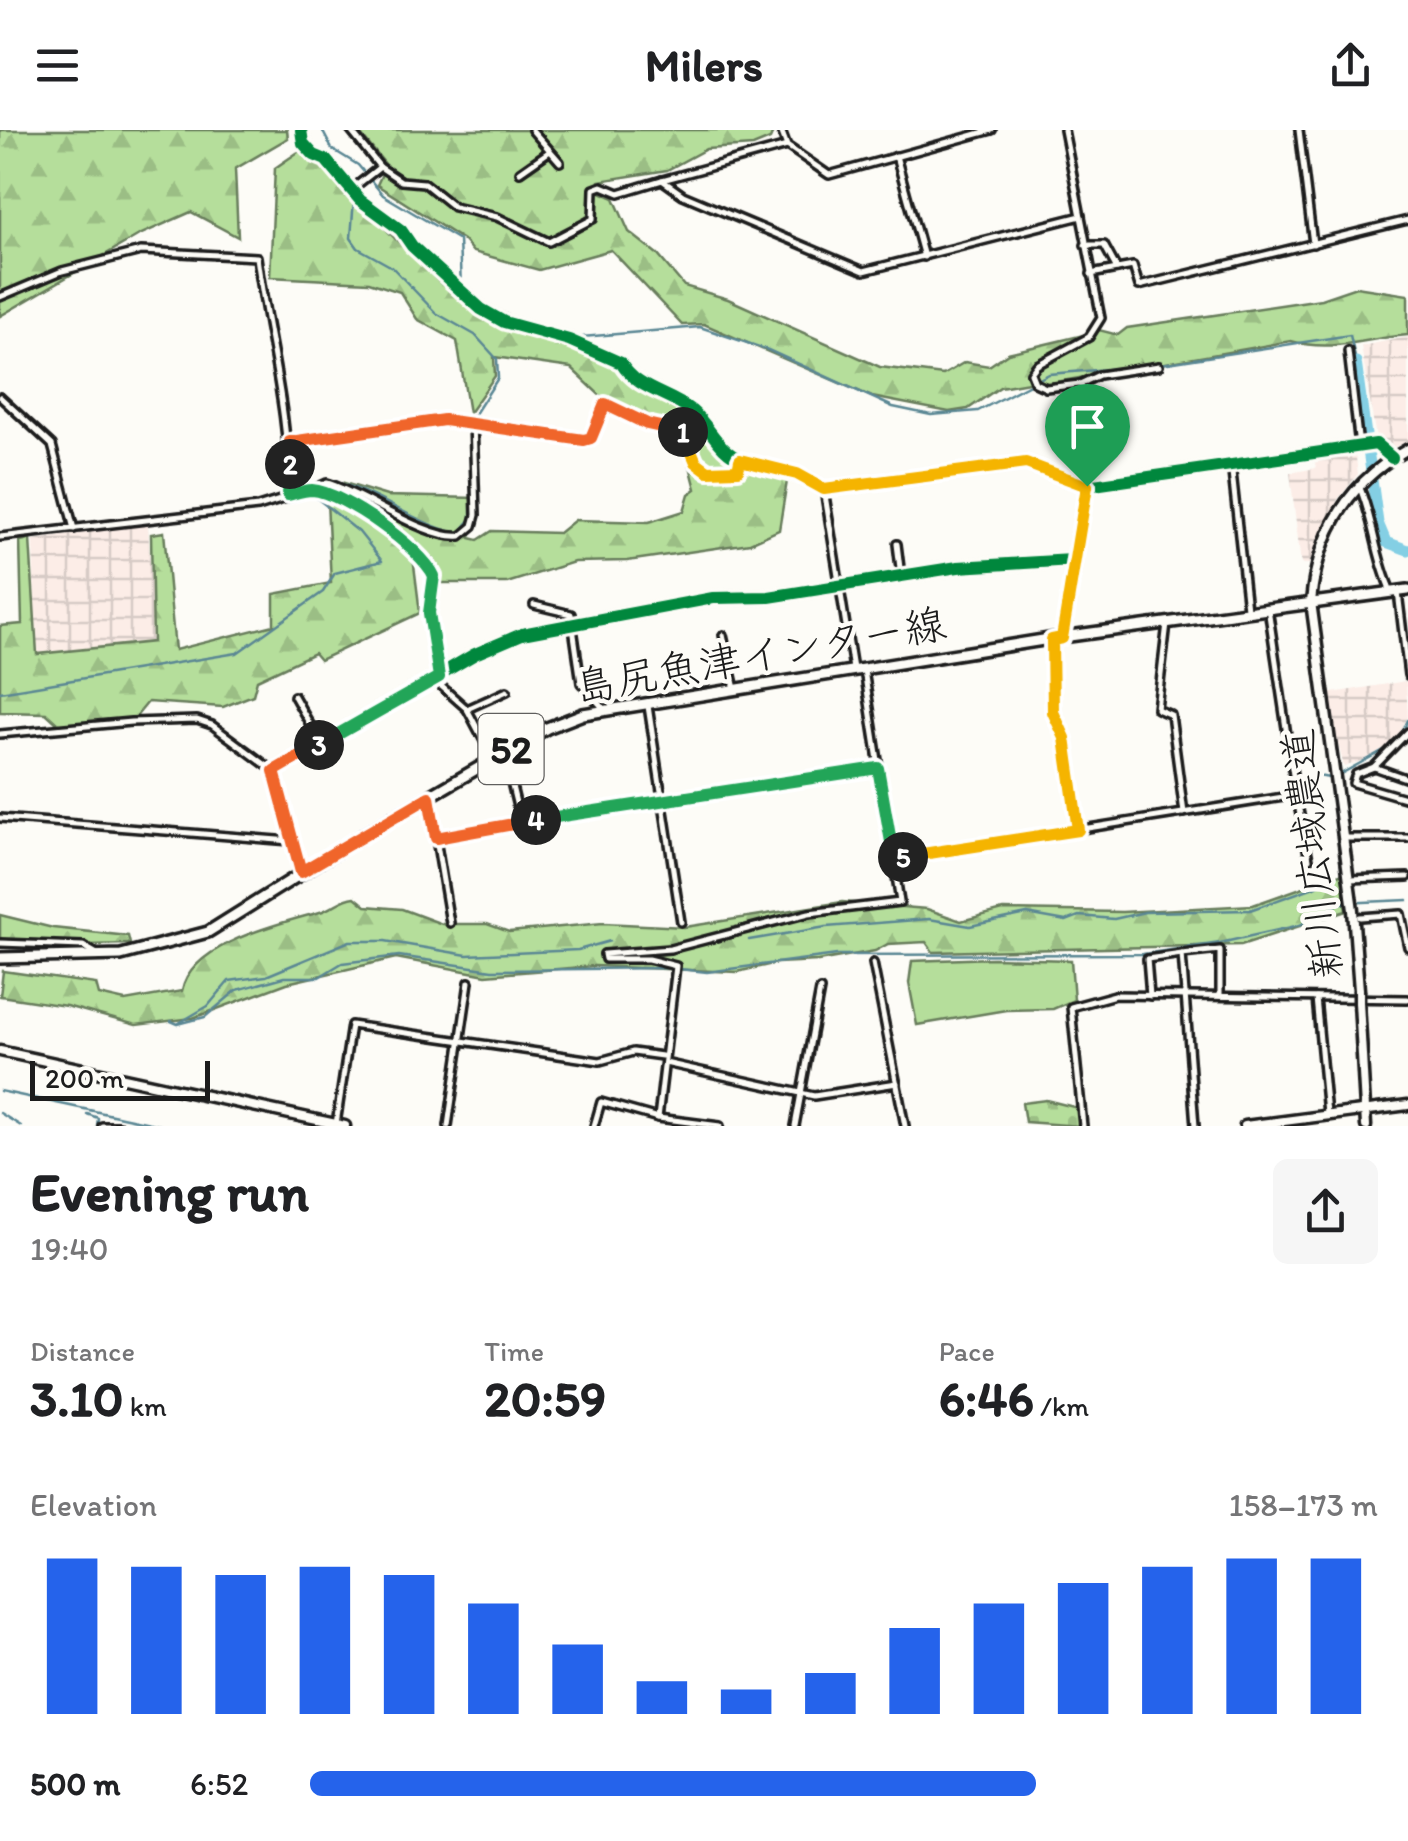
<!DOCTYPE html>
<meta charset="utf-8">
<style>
:root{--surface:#fff;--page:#f6f6f6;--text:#202124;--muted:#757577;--accent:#2563eb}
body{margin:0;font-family:Itim,"Klee One",sans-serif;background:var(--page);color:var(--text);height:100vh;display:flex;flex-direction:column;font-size:38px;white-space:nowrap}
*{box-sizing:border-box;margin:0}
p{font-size:32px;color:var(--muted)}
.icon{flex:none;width:55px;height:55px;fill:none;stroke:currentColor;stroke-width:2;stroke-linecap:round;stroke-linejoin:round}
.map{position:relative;height:996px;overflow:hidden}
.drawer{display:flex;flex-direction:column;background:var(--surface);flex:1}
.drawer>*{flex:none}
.scale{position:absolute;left:30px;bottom:25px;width:180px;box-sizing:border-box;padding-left:10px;border:5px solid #1c1c1c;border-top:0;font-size:28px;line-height:35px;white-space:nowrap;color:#1c1c1c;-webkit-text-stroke:8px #fdfcf7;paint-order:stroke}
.pin{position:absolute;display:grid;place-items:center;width:85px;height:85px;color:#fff;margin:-102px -42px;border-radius:50% 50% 50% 0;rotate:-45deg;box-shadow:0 0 10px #0007}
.pin .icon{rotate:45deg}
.km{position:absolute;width:50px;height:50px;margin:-25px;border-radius:50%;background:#222;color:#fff;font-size:28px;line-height:50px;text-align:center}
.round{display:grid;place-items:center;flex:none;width:105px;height:105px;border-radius:15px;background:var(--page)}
.head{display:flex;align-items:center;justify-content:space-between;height:170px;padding:0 30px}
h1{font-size:55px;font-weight:700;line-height:75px}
.figures{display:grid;grid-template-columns:repeat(3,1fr);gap:15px;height:170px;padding:10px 30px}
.figures div{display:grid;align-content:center}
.figures b{font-size:50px;font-weight:700}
.figures small{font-size:28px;font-weight:400}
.figures p{font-size:28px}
.chart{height:280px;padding:20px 30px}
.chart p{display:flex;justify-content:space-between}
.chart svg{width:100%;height:180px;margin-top:10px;stroke:var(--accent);stroke-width:6}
ul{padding:0 30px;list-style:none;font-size:32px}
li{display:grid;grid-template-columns:160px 120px 1fr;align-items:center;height:75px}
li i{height:25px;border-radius:12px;background:var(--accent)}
header{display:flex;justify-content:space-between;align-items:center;height:130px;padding:0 30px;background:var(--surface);font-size:45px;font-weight:700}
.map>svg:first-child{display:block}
</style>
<header><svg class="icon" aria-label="menu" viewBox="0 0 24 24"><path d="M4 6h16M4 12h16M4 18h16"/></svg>Milers<svg class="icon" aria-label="share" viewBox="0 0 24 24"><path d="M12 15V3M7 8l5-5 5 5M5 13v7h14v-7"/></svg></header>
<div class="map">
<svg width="1408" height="996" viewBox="0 0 1408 996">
<defs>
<pattern id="industrial-grid" width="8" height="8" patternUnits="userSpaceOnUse" patternTransform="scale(2.5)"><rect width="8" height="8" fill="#fcede7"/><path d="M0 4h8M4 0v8" fill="none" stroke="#d7cbc6"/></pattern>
<pattern id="forest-firs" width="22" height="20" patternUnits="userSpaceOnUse" patternTransform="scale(2.5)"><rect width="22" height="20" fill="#b5de9b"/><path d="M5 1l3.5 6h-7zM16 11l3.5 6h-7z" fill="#9bbe85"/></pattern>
<pattern id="cemetery-stones" width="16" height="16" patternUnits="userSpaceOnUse" patternTransform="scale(2.5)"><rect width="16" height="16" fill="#b5de9b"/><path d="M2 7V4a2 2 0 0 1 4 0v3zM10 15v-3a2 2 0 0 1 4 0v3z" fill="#9bbe85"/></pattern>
</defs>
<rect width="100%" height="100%" fill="#fdfcf7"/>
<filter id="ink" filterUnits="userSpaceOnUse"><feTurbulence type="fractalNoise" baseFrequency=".01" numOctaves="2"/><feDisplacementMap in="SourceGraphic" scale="20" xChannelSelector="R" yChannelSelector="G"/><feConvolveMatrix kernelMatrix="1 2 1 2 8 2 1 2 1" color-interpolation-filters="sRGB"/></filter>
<g filter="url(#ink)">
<!-- industrial -->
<g fill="url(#industrial-grid)">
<path d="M1408 207V311L1395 317 1376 308 1361 216Z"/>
<path d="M1355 319 1358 344 1338 369 1309 434H1301L1290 343 1316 338 1313 324Z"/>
<path d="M148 394 154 512 36 524 33 410Z"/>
<path d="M1406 551 1408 587 1396 610 1378 625 1344 637 1326 564Z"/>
</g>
<!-- green -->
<path fill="#b5de9b" stroke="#687d5c" stroke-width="2.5" d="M993 828 1071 830 1074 870 1053 879 1006 880 917 895 909 853 912 831Z"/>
<!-- forest -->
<g fill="url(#forest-firs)" stroke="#687d5c" stroke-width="2.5">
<path d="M0 0H287L288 8 235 39 238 107 191 82 139 105 0 186Z"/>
<path d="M357 0H774L770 9 753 16 706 19 667 40 599 51 596 60 614 68 629 102 657 124 684 156 728 169 880 237 943 245 965 232 989 236 1008 223 1088 204 1031 235 1029 252 1000 257 968 279 949 282 872 267 704 194 682 195 611 120 539 140 473 122 463 110 377 55 386 35Z"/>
<path d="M304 18 442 155 608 230 648 259 699 277 721 309 771 340 788 345 779 400 750 413 627 431 574 432 507 453H439L433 430 343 365 344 353 387 366 477 368 470 408 478 410 492 401 559 403 575 390 649 392 684 381 689 364 696 359 682 305 609 274 571 238 494 227 495 246 469 283 457 211 417 189 400 162 369 152 270 147 275 38Z"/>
<path d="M1356 157 1408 165V205C1366 208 1333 223 1291 211L1045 254 1036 251 1032 244 1099 200 1118 205 1127 198 1321 169Z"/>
<path d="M327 371 363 389 413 427 420 483 320 530 314 523 257 550 253 565 223 577 148 572 134 589 59 595 46 583 0 582V496L22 494 20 411 30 409 37 524 153 512 151 404 164 402 175 520 274 495V464L331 453Z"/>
<path d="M1343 743 1346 781 1241 815 933 822 926 812 888 814 875 821 818 831 777 833 737 842 594 836 486 845 396 828 287 853 193 888 136 895 66 876 0 866 3 841 96 854 99 865 125 871 182 861C191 813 279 794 320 782 333 778 342 768 355 767L366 776 402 779 442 794H487L509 802 603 793 685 797 842 772 927 779 961 791 1003 780 1122 782 1253 775Z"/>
<path d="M0 785 53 798 128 806 130 814 0 817Z"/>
</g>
<!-- cemetery -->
<path fill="url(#cemetery-stones)" stroke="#687d5c" stroke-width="2.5" d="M1046 970 1078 978 1080 996 1025 992 1022 973Z"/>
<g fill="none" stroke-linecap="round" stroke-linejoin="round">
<!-- stream -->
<g stroke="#5a8794" stroke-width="2.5">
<path d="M322 0 332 19 358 35 383 65 459 110 461 157"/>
<path d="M354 68 351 108 358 118 392 137 436 183 475 205 497 229 498 248 471 290"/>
<path d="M489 181 558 204"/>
<path d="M570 208 700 197 768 220 893 277 931 285 978 281 1049 244 1155 235 1350 205 1356 232"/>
<path d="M0 562 237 523 323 462 335 443 382 431 359 402 313 365 309 358C334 329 424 404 460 402L471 389 472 323"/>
<path d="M1400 607 1408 590"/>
<path d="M1339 645 1391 616"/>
<path d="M1308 662 1318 646 1329 648"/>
<path d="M749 810 826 797 929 789 970 796 1027 784 1066 791 1079 786 1114 789 1145 782 1250 780 1317 756 1331 743"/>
<path d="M1143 825 1146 862 1356 864"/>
<path d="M1364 864 1408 865"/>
<path d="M171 891 178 894 205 887 237 860 284 847H319L342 833 399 826 492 840 670 838 707 842 837 825 1143 824 1220 813 1300 795 1341 773 1408 770"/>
<path d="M179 893 208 876 229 851 266 846 350 811H385L467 825 578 820 610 811"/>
<path d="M0 961 164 996"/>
<path d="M0 983 21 996"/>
<path d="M87 984 98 988 97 996"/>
</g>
<!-- river -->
<path stroke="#84cfe4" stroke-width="11" d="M1356 232 1378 393 1386 412 1408 420"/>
<defs>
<g id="street">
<path d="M301 0 303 13 314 25 326 30 360 70 401 100 412 116 481 179 504 192 569 210 621 233C638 261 667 261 692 281 710 296 718 321 742 330 770 341 798 342 824 359L1026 333 1087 356 1376 314 1392 328"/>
<path d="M350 0 380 37"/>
<path d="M532 0 560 32"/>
<path d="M781 0 787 16 829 45 992 0"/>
<path d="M1299 0 1313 114"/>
<path d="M787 16 662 50 683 65 864 141 1081 86"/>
<path d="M896 26 924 127"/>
<path d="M520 42 550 21"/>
<path d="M352 59 380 37 401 51 424 53 454 77 497 87 549 112 593 89 594 59 602 56 619 63 662 50"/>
<path d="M1085 115H1104L1117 139"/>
<path d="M1091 144 1133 136 1139 156 1408 90"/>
<path d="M0 167 62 141 141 121 257 127C267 204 291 289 288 365"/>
<path d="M1348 221 1359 316"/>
<path d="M1080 254 1099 245 1159 236"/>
<path d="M0 267 52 315 74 399"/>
<path d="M290 312 444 290 584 310 591 308 605 274 647 294 684 302 696 332 708 341 738 340 740 330"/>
<path d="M1231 333 1247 479"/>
<path d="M1360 358C1374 392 1375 426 1391 461"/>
<path d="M824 359 853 539"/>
<path d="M312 360 327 353C364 364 427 410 461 406L473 396 476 385 473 291"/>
<path d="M0 407 258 377 312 360 342 371 404 411 431 439 434 447 429 483 441 556 467 579 493 628"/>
<path d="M897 414 901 446"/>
<path d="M1398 462 1408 545"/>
<path d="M534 475 571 484 581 553 605 580"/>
<path d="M1167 493 1157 579 1171 585 1184 683"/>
<path d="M723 505 735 559"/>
<path d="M1062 507C1067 453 1109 296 1080 254L1046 258 1035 253 1031 243 1037 235 1089 207 1101 188 1064 0"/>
<path d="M1051 510 1053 582 1065 608 1078 700"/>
<path d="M294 566 321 614"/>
<path d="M648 576 681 792"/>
<path d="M467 579 507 561"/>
<path d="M1408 602 1374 637 1408 649"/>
<path d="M0 604 131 592 197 590 212 595 274 641 301 742"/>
<path d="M504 623 517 677"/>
<path d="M1374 637 1356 644 1353 653 1408 669"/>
<path d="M274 641 475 524 522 504 713 468 769 467 958 437 1072 430"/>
<path d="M1296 665 1309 729"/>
<path d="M429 667 450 793"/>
<path d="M0 688 291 711"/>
<path d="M436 707 878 638"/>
<path d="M1343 708H1408"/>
<path d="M893 729 1296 665 1268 478"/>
<path d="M1349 749 1408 747"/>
<path d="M1360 787 1401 784 1408 817"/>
<path d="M0 813 83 816 97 824"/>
<path d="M873 833 905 996"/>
<path d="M1150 866 1147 829 1182 824"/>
<path d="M1316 868 1327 984"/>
<path d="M665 933 814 966 897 953"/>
<path d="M658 988 676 836 648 829H605L604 824 670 819 809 783 900 772 864 540"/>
<path d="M336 994 351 895 600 931 633 922 662 926"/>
<path d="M102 996H119"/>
<path d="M448 996 469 852"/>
<path d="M594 996 601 972 658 988 720 996"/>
<path d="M795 996 820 860"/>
<path d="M1083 996 1071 877 1115 865 1408 869"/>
<path d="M1195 996 1182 824 1220 820V866"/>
</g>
<g id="secondary">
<path d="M1359 860 1353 780 1311 472C1317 405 1348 352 1408 319"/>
<path d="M1359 872 1366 996"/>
<path d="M0 921 345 996"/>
<path d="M1245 996 1408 975"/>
</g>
<path id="primary" d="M0 828 121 825 208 802 363 705 547 598 583 584 1062 507 1408 460"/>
</defs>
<!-- street casing -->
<use href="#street" stroke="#1c1c1c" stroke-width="12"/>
<!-- secondary casing -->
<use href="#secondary" stroke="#1c1c1c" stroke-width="15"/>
<!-- primary casing -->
<use href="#primary" stroke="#1c1c1c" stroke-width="16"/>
<!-- street -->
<use href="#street" stroke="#fdfcf7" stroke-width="5"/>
<!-- secondary -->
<use href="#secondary" stroke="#fdfcf7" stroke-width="8"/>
<!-- primary -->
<use href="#primary" stroke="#fdfcf7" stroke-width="9"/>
<defs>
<path id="secondary-bridge" d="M1359 860V872"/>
</defs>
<!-- secondary-bridge casing -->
<use href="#secondary-bridge" stroke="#1c1c1c" stroke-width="15" stroke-linecap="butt"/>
<!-- secondary-bridge -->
<use href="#secondary-bridge" stroke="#fdfcf7" stroke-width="8"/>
<defs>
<g id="cycleway">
<path d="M301 0 303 13 314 25 326 30 360 70 401 100 412 116 481 179 504 192 569 210 621 233C638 261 667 261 692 281 710 296 718 321 742 330 770 341 798 342 824 359L1026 333 1087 356 1376 314 1392 328"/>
<path d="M274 641 475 524 522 504 713 468 769 467 958 437 1072 430"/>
</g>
</defs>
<!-- cycleway casing -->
<use href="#cycleway" stroke="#fdfcf7" stroke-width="19"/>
<!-- cycleway -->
<use href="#cycleway" stroke="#00873e" stroke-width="12"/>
</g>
</g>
<g fill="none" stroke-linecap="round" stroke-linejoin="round" filter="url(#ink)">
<defs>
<path id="split-1" d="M683 302 696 332 708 341 738 340 740 330 797 344 824 359 1026 333 1087 356"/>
<path id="split-2" d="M290 334V312L444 290 584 310 591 308 605 274 647 294 683 302"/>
<path id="split-3" d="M290 334 288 365C296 363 305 360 312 360 343 362 422 419 434 446L429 483 439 547 319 615"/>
<path id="split-4" d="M319 615 274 641 301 742 429 667 436 708 536 690"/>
<path id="split-5" d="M536 690 878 638 894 729 903 727"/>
<path id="split-6" d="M903 727 1078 700 1065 608 1053 582 1052 510 1062 508 1087 356"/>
</defs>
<!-- split-1 casing -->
<use href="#split-1" stroke="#fff" stroke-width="20"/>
<!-- split-2 casing -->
<use href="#split-2" stroke="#fff" stroke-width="20"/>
<!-- split-3 casing -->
<use href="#split-3" stroke="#fff" stroke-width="20"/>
<!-- split-4 casing -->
<use href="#split-4" stroke="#fff" stroke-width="20"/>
<!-- split-5 casing -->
<use href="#split-5" stroke="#fff" stroke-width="20"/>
<!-- split-6 casing -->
<use href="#split-6" stroke="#fff" stroke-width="20"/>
<!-- split-1 -->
<use href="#split-1" stroke="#f5b400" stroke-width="12"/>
<!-- split-2 -->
<use href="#split-2" stroke="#f0652b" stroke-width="12"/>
<!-- split-3 -->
<use href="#split-3" stroke="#22a559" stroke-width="12"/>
<!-- split-4 -->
<use href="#split-4" stroke="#f0652b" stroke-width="12"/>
<!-- split-5 -->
<use href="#split-5" stroke="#22a559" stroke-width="12"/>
<!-- split-6 -->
<use href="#split-6" stroke="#f5b400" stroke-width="12"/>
</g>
<g text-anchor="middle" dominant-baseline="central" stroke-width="9" stroke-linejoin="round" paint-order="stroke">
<!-- shield labels -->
<rect fill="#fdfcf7" stroke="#605f5e" stroke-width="2.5" x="478.5" y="584" width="65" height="70" rx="8"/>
<g font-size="40" font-weight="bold" fill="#1c1c1c">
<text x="511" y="619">52</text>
</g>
<!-- street labels -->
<g font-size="42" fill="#1c1c1c" stroke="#fdfcf7">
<text transform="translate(760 525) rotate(-10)">島尻魚津インター線</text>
<text transform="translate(1312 724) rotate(-97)">新川広域農道</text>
</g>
</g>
</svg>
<div class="scale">200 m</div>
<div class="pin" style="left:1087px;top:356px;background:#1e9e55"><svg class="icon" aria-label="arrive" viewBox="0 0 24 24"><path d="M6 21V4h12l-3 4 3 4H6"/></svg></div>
<b class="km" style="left:683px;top:302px">1</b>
<b class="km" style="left:290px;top:334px">2</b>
<b class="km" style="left:319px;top:615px">3</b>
<b class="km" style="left:536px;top:690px">4</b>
<b class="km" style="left:903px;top:727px">5</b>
</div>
<section class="drawer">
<div class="head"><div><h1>Evening run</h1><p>19:40</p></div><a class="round"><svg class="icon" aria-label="share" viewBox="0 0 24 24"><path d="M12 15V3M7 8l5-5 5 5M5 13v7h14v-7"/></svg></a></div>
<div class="figures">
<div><p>Distance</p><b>3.10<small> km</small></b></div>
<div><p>Time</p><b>20:59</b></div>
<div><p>Pace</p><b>6:46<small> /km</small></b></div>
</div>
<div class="chart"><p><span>Elevation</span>158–173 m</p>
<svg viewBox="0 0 160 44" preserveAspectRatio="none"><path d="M5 44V6M15 44V8M25 44V10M35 44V8M45 44V10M55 44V17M65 44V27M75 44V36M85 44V38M95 44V34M105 44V23M115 44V17M125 44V12M135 44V8M145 44V6M155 44V6"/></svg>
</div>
<ul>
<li><b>500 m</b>6:52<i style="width:68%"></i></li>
</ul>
</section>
